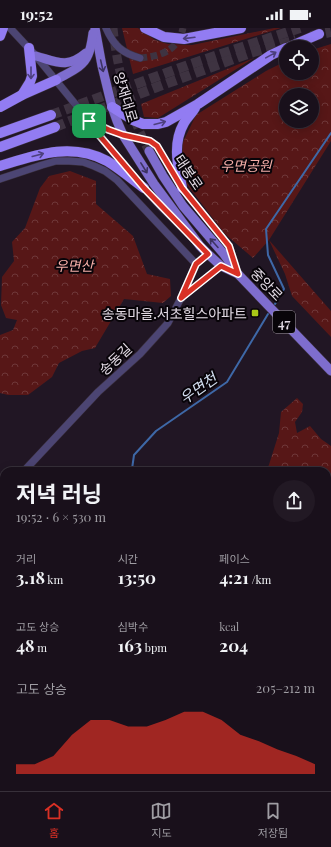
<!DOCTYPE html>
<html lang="ko">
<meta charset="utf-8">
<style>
:root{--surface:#19101b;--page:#221924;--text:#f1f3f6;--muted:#9f9da3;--line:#37303a;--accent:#d93025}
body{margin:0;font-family:"Playfair Display","Noto Sans KR",serif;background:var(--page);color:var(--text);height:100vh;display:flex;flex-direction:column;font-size:15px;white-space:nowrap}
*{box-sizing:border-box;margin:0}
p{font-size:13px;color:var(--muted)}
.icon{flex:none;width:22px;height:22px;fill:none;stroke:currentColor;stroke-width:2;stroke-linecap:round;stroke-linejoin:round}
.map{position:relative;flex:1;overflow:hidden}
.panel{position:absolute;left:0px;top:439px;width:331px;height:324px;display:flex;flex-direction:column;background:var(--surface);border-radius:12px 12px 0 0;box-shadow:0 2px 10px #0003,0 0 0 1px var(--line)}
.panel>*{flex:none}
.buttons{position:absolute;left:279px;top:12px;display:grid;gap:8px}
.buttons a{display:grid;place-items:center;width:40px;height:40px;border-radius:50%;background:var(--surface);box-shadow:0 2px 10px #0003,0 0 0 1px var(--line);font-size:20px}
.pin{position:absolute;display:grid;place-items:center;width:34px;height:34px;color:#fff;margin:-17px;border-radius:8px;box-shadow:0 2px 6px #0006}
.round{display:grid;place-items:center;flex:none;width:42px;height:42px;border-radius:21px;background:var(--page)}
.head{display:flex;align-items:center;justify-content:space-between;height:68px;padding:0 16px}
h1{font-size:22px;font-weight:700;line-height:30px}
.metrics{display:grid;grid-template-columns:repeat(3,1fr);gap:6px;height:68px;padding:4px 16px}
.metrics div{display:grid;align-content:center}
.metrics b{font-size:17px;font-weight:700}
.metrics small{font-size:11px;font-weight:400}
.metrics p{font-size:11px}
.chart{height:112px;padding:8px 16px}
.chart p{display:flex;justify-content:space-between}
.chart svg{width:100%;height:72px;margin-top:4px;fill:var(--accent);opacity:.7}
.status{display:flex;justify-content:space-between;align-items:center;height:28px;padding:0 20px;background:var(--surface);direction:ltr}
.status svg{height:11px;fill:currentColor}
.tab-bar{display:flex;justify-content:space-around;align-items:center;height:56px;border-top:1px solid var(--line);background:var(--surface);font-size:11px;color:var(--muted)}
.tab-bar a{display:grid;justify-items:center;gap:2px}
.tab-bar .on{color:var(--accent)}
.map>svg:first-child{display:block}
</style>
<div class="status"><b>19:52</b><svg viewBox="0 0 49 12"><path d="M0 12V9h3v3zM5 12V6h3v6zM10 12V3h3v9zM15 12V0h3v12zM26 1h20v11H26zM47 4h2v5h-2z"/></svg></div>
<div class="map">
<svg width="331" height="763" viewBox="0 0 331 763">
<defs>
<pattern id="forest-crowns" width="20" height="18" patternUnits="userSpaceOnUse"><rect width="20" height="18" fill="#571717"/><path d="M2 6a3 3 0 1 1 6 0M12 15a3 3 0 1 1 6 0" fill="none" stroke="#6f3839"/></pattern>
</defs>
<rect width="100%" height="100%" fill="#211624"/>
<!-- forest -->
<g fill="url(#forest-crowns)" fill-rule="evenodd">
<path d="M122 0H138L155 12 168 16 192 17 274 0H281L133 46Z"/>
<path d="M331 16V113L269 212 331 283V309L292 268 285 246 269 212 253 230 225 206 185 154 182 116 196 87 266 43 286 33V45H312V22ZM286 67H312V93H286Z"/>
<path d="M254 30 158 90 144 89 141 76Z"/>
<path d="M70 143 96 153V176L133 208 147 246 170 251 171 268 163 275 124 271 95 320 82 323 59 335 52 349 28 367H8L0 365V307L13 302 17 292 6 290 1 277 2 249 14 233 12 214 25 200 40 160 49 148Z"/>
<path d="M297 370 303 376 302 384 295 394 297 405 310 398 321 411 331 418V532L327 536V443H267L279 405 281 384Z"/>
<path d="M327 633 328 634 329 654H331V678H327Z"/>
<path d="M4 668V706L0 700V682Z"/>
<path d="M0 718H4V759H278V763H0Z"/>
</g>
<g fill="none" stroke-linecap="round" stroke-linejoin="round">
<!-- stream -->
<g stroke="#3e68a7" stroke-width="2">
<path d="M275 276 284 261 268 227 266 201 331 105"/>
<path d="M133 443 132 441 134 427 156 403 227 354 268 286"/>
<path d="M0 593 4 590"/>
</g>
<!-- minor-tunnel -->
<path stroke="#3e3341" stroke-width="7" stroke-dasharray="7 3.5" stroke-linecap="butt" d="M140 30C161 28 178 23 183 0"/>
<!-- major-tunnel -->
<path stroke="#3e3341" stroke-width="9" stroke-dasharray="9 4.5" stroke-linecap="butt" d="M113 0C117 42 129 85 149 123"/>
<!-- highway-tunnel -->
<g stroke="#3e3341" stroke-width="10" stroke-dasharray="10 5" stroke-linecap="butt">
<path d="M311 8 331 4"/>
<path d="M51 87 191 36 300 0"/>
<path d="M55 99 157 59 250 25 296 12"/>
</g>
<defs>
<g id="minor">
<path d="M10 0 36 28 89 93 93 100 132 147"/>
<path d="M106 0C114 18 122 25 140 30"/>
<path d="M89 93 109 102 123 107 150 113 157 118 182 160 229 218 236 240"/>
<path d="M0 151 42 137 56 133H69L83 134 94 138 105 143 117 152 196 236"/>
<path d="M142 158 161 179 185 202"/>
<path d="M182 270 196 236 208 226"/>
<path d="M24 443 98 364 140 326 168 295 181 270 221 238"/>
<path d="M0 470 4 465"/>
<path d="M327 621 331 608"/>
<path d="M327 721 331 736"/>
</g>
<g id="major">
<path d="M95 0 102 38 112 79 117 93 123 107 154 156 200 218 208 226 221 238 238 246"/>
<path d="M36 28C57 34 67 41 86 25"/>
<path d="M56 52C67 45 83 40 88 27 91 20 92 12 93 5"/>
<path d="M149 123 163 148 183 178 223 225 238 246 331 343"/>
</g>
<g id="highway">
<path d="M145 0 164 9 184 11 241 0"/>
<path d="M0 8 3 0"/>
<path d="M289 19 319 6"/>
<path d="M22 67 30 54 32 48 29 20"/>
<path d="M0 79 22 67 56 52"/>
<path d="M112 79 133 92 143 96H158L166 94 198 76 271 27 286 20"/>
<path d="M0 105 51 87"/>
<path d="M0 119 55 99"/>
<path d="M0 138C36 127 71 114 107 133 120 141 132 151 144 160"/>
<path d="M182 160C178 138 172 116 184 95 187 90 192 85 195 80"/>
</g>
</defs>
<!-- minor casing -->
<use href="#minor" stroke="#3c313f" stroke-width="8"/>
<!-- major casing -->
<use href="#major" stroke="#3c313f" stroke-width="10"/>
<!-- highway casing -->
<use href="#highway" stroke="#3c313f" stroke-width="11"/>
<!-- minor -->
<use href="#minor" stroke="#4c4573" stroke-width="7"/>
<!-- major -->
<use href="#major" stroke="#7e6dce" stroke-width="9"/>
<!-- highway -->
<use href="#highway" stroke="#927cf2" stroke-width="10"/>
</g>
<!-- one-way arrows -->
<defs><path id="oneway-shaft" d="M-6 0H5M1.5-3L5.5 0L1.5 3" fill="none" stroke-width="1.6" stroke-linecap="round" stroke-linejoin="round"/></defs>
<g stroke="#4d407e">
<use href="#oneway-shaft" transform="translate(189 10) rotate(173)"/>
<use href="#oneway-shaft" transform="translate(271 27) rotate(-29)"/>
<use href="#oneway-shaft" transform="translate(31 45) rotate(90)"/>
<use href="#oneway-shaft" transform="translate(160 95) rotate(-15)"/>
<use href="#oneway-shaft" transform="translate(38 127) rotate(-15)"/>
</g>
<g stroke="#3d3362">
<use href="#oneway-shaft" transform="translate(102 38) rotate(77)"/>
<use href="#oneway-shaft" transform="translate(144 140) rotate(58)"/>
<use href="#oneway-shaft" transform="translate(214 215) rotate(-132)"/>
</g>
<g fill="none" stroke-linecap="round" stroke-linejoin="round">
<defs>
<path id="route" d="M89 93 109 102 123 107 150 113 157 118 182 160 229 218 238 246 221 238 181 270 196 236 208 226 144 160 93 100Z"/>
</defs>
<!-- route casing -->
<use href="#route" stroke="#fff" stroke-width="8"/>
<!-- route -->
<use href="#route" stroke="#d93025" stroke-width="5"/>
</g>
<!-- markers -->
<rect fill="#aac717" stroke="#080409" stroke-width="1.5" x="251" y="281" width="8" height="8" rx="2"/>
<g text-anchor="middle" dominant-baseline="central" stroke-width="4" stroke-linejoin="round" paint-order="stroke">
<!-- shield labels -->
<rect fill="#080409" stroke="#a19aa2" stroke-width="1" x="273" y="283" width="22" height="22" rx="3"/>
<g font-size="13" font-weight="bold" fill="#e2dae4">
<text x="284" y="294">47</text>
</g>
<!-- street labels -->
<g font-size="14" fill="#e2dae4" stroke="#080409">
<text transform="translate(126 69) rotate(73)">양재대로</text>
<text transform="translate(189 144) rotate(56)">태봉로</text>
<text transform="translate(267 256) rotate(46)">중앙로</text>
<text transform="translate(115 331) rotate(-43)">송동길</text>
</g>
<!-- park labels -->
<g font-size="14" font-style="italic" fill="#f4ada7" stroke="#080409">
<text x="246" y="137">우면공원</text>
<text x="74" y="237">우면산</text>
</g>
<!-- poi labels -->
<g font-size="14" fill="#e2dae4" stroke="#080409" text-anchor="end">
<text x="247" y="285">송동마을.서초힐스아파트</text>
</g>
<!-- water labels -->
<g font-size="15" font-style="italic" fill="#d4e0f2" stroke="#080409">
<text transform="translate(198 360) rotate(-35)">우면천</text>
</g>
</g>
</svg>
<div class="buttons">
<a><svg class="icon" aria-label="locate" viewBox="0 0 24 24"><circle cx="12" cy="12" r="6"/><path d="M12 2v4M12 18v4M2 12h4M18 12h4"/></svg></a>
<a><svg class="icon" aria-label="layers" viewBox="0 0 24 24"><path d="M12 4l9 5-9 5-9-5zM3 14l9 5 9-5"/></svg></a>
</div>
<div class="pin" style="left:89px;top:93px;background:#1e9e55"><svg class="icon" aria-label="arrive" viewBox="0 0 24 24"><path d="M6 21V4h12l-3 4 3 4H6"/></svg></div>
<section class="panel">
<div class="head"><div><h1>저녁 러닝</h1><p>19:52 · 6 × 530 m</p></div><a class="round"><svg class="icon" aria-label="share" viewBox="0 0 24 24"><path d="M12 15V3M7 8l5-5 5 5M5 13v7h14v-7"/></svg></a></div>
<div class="metrics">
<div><p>거리</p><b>3.18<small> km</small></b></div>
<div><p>시간</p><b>13:50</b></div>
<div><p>페이스</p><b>4:21<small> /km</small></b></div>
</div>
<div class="metrics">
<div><p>고도 상승</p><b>48<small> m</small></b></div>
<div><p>심박수</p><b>163<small> bpm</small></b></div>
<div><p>kcal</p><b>204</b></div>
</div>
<div class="chart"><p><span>고도 상승</span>205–212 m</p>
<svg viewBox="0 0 160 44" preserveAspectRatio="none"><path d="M0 44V38L10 38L20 33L30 20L40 11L50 11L60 15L70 15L80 11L90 6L100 6L110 11L120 20L130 24L140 29L150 33L160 38V44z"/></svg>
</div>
</section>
</div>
<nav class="tab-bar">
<a class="on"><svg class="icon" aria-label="home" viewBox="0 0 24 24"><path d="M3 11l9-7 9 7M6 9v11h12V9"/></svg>홈</a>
<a><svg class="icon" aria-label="map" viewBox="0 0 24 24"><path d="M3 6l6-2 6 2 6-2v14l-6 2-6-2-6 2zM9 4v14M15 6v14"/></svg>지도</a>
<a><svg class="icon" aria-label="saved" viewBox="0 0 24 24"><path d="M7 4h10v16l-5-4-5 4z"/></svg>저장됨</a>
</nav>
